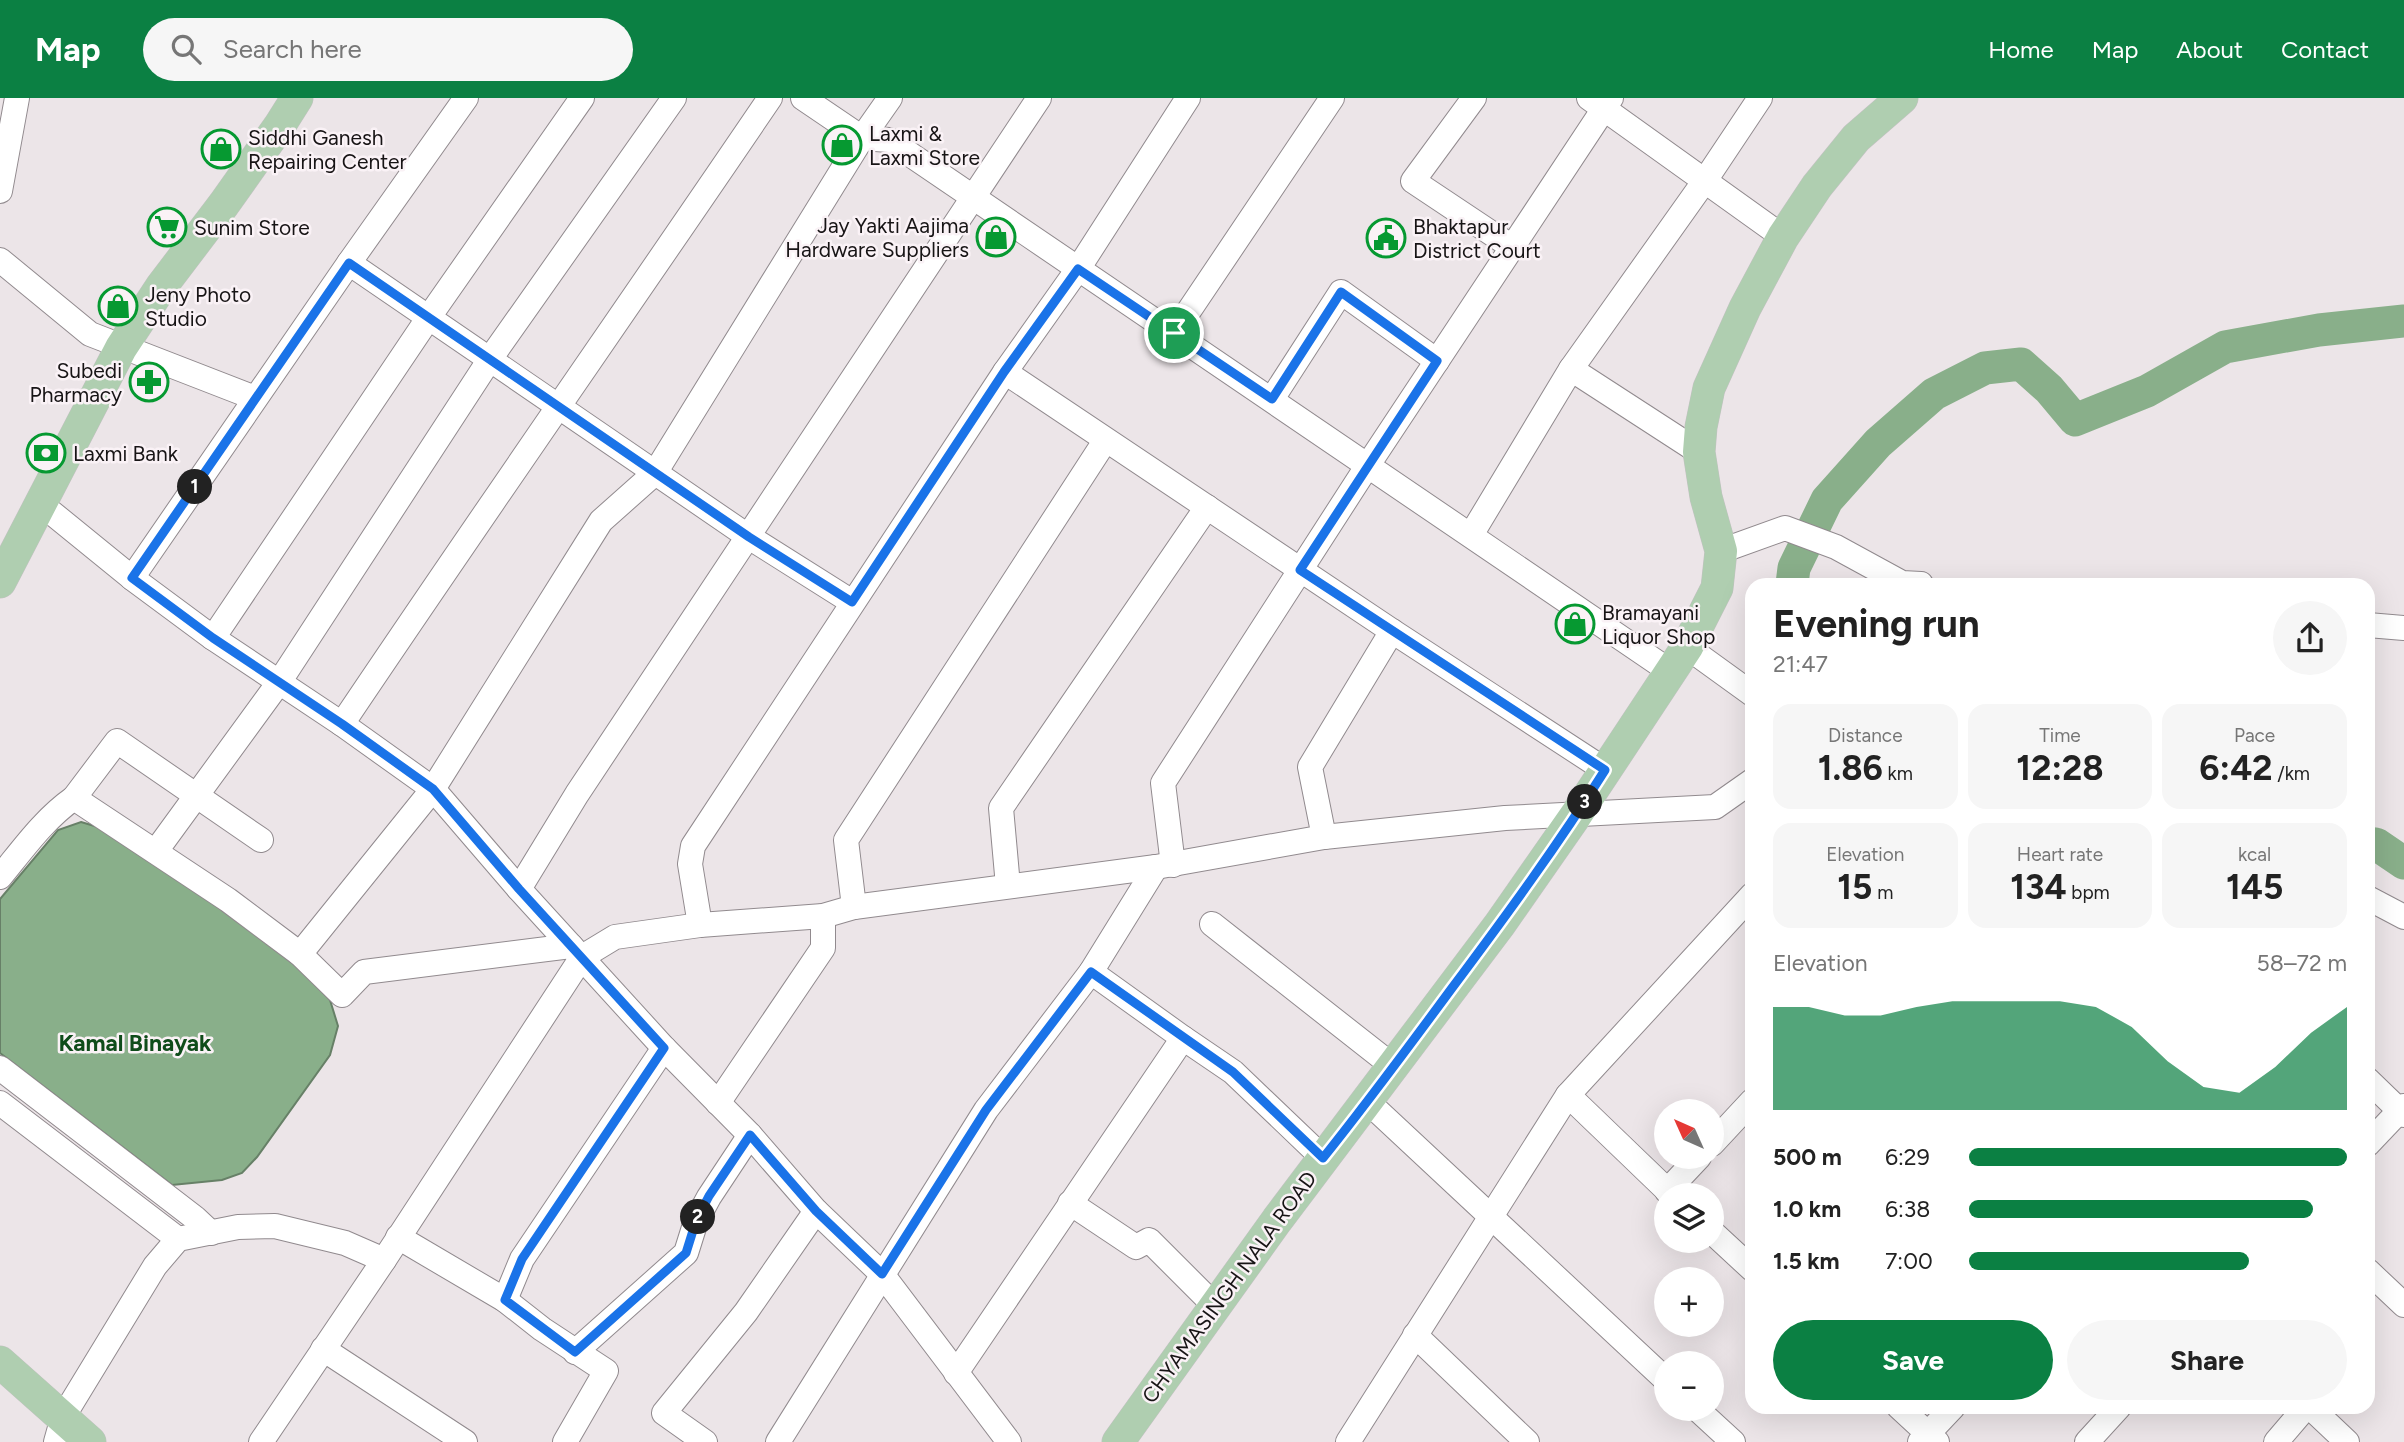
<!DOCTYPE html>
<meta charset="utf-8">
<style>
:root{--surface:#fff;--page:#f6f6f6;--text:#222;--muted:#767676;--accent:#0b8043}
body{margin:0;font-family:Figtree,sans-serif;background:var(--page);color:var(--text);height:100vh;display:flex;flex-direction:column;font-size:26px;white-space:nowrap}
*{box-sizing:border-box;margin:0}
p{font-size:23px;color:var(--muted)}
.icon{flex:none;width:38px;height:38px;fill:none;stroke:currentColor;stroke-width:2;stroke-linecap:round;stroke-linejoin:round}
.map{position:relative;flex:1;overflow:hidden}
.drawer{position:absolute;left:1745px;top:480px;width:630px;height:836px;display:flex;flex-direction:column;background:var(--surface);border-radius:21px;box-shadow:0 7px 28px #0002}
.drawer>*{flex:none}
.needle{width:46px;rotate:315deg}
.buttons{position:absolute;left:1654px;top:1001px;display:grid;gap:14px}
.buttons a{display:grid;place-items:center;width:70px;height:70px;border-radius:50%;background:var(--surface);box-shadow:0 7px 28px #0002;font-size:35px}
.pin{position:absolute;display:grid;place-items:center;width:60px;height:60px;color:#fff;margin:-30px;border:4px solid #fff;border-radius:50%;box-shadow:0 2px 7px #0007}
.km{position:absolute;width:35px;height:35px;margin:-18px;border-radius:50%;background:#222;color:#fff;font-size:19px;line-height:35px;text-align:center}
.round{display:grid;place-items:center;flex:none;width:74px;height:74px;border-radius:37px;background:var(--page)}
.head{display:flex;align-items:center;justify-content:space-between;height:119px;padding:0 28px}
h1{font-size:38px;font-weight:700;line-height:52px}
.figures{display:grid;grid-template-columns:repeat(3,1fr);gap:10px;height:119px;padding:7px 28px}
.figures div{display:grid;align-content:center;border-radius:18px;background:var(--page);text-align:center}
.figures b{font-size:35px;font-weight:700}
.figures small{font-size:19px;font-weight:400}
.figures p{font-size:19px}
.chart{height:196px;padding:14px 28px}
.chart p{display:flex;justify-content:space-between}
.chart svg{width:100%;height:126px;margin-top:7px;fill:var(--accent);opacity:.7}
.action{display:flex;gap:14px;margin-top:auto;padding:14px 28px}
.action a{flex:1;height:80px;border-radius:42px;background:var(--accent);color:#fff;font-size:28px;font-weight:700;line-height:80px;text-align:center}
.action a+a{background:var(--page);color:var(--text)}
ul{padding:0 28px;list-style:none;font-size:23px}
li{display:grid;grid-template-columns:112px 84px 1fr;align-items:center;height:52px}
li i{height:18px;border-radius:9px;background:var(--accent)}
header{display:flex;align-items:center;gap:42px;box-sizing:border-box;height:98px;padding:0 35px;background:var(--accent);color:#fff}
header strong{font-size:33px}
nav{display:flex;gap:38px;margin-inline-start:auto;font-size:24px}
.search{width:490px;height:63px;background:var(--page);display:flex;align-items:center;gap:18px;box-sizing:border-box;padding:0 24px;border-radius:38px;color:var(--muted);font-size:26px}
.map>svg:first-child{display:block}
</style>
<header>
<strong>Map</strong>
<div class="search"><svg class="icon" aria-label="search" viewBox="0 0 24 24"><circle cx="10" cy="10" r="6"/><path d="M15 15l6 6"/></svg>Search here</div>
<nav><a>Home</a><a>Map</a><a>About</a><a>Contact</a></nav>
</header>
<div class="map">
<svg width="2404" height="1344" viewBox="0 0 2404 1344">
<rect width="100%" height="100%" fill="#ece5e8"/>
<!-- water -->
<path fill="#89af8a" stroke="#678067" stroke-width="2" d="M81 724 108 732 294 861 330 902 338 928 330 957 257 1059 242 1075 222 1082 172 1087 0 955V801L58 732Z"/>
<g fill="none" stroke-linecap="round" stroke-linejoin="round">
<!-- river -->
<g stroke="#89af8a" stroke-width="33">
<path d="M1792 486 1794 470 1827 402 1878 345 1934 296 1985 270 2021 266 2049 291 2075 322 2147 293 2225 249 2319 232 2404 223"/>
<path d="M2368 745 2376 746 2404 765"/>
</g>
<defs>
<g id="minor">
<path d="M803 0 862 40 889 42 1671 574"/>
<path d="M1474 0 1413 83 1512 149"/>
<path d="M1589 0 1783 139"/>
<path d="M0 93 17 0"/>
<path d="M0 162 90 236 255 300"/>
<path d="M349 165 749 439 852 504"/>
<path d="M1174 235 1332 0"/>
<path d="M1571 271 1699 354"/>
<path d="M1005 274 1392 533 1605 672"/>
<path d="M1272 301 1341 194 1437 263"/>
<path d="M41 406 132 480 213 540 342 626 433 691 519 791 664 950 750 1037 816 1113 882 1176 1009 1344"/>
<path d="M1471 437 1571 271 1706 81 1760 0"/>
<path d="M1721 453 1785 430 1836 449 1902 485 1921 486"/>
<path d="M132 480 349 165 466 0"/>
<path d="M2368 527 2404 530"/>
<path d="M213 540 429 219 582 0"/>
<path d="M1687 549 1752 596"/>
<path d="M342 626C483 416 628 209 770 0"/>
<path d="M74 700 117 643 261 742"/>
<path d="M1324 739 1310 669 1392 533"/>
<path d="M156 753 280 583 490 261 674 0"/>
<path d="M1173 767 1163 685 1368 367 1611 0"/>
<path d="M0 779C23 751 44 721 74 700L228 802 300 856 342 897 364 874 571 848"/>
<path d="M1008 788 1001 710 1207 409"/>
<path d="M519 791 577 696 1039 0"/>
<path d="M2368 800 2404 819"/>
<path d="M854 809 846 742 1105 343"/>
<path d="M1212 826 1394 969"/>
<path d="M700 827 690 766 693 748 1005 274 1078 171 1188 0"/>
<path d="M300 856 433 691 601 423 655 375 862 40 890 0"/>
<path d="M1183 940 1233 974 1323 1060"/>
<path d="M0 970 195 1120 211 1135"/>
<path d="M2368 982 2404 1017"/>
<path d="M1568 997 1672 1097"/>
<path d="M1368 1004 1666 1282"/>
<path d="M0 1005 178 1141"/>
<path d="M718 1005 823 850V818"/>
<path d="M1712 1046 1752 1003"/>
<path d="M2368 1046 2404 1008"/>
<path d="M1667 1093 1699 1059"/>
<path d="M1070 1105 1136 1149 1149 1142 1215 1208"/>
<path d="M1712 1134 1752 1171"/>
<path d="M398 1139 505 1202 542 1231 606 1273 565 1344"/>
<path d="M2368 1173 2404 1207"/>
<path d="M505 1202 522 1161 664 950"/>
<path d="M1415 1237 1527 1344"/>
<path d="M323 1251 465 1344"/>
<path d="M575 1254 686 1155 696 1123 709 1099 750 1037"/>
<path d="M956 1275 1183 940 1091 874"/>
<path d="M1899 1309 1937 1344"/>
<path d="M2310 1309 2347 1344"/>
<path d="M1697 1311 1733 1344"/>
<path d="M56 1344 63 1319 155 1168 178 1141 238 1129 275 1128 345 1145 384 1162"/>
<path d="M261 1344 384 1162 582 859 615 839 700 827 823 818 854 809 1156 769 1324 739 1505 720 1715 709 1752 683"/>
<path d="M705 1344 664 1315 746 1214 816 1113"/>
<path d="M778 1344 986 1012 1091 874 1156 769"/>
<path d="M1348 1344 1568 997 1752 797"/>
<path d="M1920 1344 1953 1309"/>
<path d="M2087 1344 2119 1309"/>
<path d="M2276 1344 2306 1309"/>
</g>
<g id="major">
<path d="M0 484 121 250 161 189 224 106 280 27 297 0"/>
<path d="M0 1264 90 1344"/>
<path d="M1118 1344 1277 1122 1500 826 1576 717 1687 549 1717 490 1721 453 1706 399 1699 354 1701 329 1709 290 1745 210 1783 139 1817 88 1856 40 1902 0"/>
</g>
</defs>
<!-- minor casing -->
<use href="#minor" stroke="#918a8e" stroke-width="26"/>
<!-- major casing -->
<use href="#major" stroke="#c3c2c2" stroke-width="33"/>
<!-- minor -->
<use href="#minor" stroke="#fff" stroke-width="24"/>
<!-- major -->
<use href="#major" stroke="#afceb0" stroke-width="32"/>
</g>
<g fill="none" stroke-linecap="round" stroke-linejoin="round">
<defs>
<path id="route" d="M349 165 749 439 852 504 1004 274 1078 171 1272 301 1341 194 1437 263 1300 472 1605 672C1558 747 1505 819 1452 890 1410 947 1368 1004 1323 1060L1233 974 1091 874 986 1012 882 1176 816 1113 750 1037 709 1098 696 1123 686 1155 575 1254 505 1202 522 1161 664 950 519 791 433 691 342 626 213 540 132 480Z"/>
</defs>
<!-- route casing -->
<use href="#route" stroke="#fff" stroke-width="14"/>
<!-- route -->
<use href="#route" stroke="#1a73e8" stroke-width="9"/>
</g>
<!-- icons -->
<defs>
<symbol id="shop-ring" viewBox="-11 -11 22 22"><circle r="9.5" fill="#faf2f6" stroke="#069931" stroke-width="1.5"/><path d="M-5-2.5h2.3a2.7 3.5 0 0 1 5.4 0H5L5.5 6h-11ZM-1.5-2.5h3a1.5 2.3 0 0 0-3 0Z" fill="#069931"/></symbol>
<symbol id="supermarket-ring" viewBox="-11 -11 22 22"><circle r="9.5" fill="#faf2f6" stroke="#069931" stroke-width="1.5"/><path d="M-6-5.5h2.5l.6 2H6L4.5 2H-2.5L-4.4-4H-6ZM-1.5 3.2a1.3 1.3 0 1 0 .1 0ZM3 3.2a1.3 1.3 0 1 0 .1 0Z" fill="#069931"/></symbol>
<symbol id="civic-ring" viewBox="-11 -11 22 22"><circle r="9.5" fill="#faf2f6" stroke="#069931" stroke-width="1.5"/><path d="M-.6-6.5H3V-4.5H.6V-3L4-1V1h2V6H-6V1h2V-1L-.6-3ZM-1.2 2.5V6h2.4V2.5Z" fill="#069931"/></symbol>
<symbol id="pharmacy-ring" viewBox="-11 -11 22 22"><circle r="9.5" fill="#faf2f6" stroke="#069931" stroke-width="1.5"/><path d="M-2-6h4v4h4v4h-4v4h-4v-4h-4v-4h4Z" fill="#069931"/></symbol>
<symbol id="bank-ring" viewBox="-11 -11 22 22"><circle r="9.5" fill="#faf2f6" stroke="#069931" stroke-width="1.5"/><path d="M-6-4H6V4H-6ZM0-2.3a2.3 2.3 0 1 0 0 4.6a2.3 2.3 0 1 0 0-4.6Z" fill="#069931"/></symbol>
</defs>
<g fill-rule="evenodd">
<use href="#shop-ring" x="820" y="25" width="44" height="44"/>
<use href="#shop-ring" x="199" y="29" width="44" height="44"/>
<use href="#supermarket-ring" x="145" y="107" width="44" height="44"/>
<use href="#shop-ring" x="974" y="117" width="44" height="44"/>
<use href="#civic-ring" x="1364" y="118" width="44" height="44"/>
<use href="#shop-ring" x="96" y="186" width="44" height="44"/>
<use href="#pharmacy-ring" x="127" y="262" width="44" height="44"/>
<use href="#bank-ring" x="24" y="333" width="44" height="44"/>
<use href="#shop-ring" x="1553" y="504" width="44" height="44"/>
</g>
<g text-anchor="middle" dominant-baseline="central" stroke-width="5" stroke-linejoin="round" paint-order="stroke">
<!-- poi labels -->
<g font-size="21" fill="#171415" stroke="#faf2f6" text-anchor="start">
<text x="869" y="35">Laxmi &amp;<tspan x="869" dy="24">Laxmi Store</tspan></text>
<text x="248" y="39">Siddhi Ganesh<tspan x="248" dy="24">Repairing Center</tspan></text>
<text x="969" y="127" text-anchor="end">Jay Yakti Aajima<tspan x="969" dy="24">Hardware Suppliers</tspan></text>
<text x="1413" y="128">Bhaktapur<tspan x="1413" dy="24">District Court</tspan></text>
<text x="194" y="129">Sunim Store</text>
<text x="145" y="196">Jeny Photo<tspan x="145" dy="24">Studio</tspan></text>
<text x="122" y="272" text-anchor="end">Subedi<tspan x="122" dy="24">Pharmacy</tspan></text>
<text x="73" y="355">Laxmi Bank</text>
<text x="1602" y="514">Bramayani<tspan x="1602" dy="24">Liquor Shop</tspan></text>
</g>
<!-- street labels -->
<g font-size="21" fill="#171415" stroke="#faf2f6">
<text transform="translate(1229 1189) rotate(-54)">CHYAMASINGH NALA ROAD</text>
</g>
<!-- neighbourhood labels -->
<g font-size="23" font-weight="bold" fill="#0f4c1a" stroke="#faf2f6">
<text x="135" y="945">Kamal Binayak</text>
</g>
</g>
</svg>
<div class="buttons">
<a><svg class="needle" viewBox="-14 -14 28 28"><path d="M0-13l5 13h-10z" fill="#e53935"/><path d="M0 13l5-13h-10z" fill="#767676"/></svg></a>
<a><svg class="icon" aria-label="layers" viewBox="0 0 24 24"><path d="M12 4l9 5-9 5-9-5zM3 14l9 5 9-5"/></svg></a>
<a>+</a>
<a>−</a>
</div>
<div class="pin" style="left:1174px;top:235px;background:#1e9e55"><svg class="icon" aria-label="arrive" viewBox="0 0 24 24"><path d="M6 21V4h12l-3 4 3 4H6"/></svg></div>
<b class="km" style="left:195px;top:389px">1</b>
<b class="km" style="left:698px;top:1119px">2</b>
<b class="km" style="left:1585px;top:704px">3</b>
<section class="drawer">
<div class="head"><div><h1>Evening run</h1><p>21:47</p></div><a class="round"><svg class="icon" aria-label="share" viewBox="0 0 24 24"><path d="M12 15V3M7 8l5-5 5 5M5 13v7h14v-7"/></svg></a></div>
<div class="figures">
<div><p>Distance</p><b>1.86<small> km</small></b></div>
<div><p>Time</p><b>12:28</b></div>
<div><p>Pace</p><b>6:42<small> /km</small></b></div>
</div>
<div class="figures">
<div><p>Elevation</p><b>15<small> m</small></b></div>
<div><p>Heart rate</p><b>134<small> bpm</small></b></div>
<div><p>kcal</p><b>145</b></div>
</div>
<div class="chart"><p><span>Elevation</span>58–72 m</p>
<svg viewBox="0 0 160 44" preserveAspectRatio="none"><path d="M0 44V8L10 8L20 11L30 11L40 8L50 6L60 6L70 6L80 6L90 8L100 15L110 27L120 36L130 38L140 29L150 17L160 8V44z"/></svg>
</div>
<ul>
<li><b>500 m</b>6:29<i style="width:100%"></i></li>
<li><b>1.0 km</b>6:38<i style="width:91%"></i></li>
<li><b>1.5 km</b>7:00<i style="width:74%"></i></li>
</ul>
<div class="action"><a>Save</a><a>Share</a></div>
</section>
</div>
